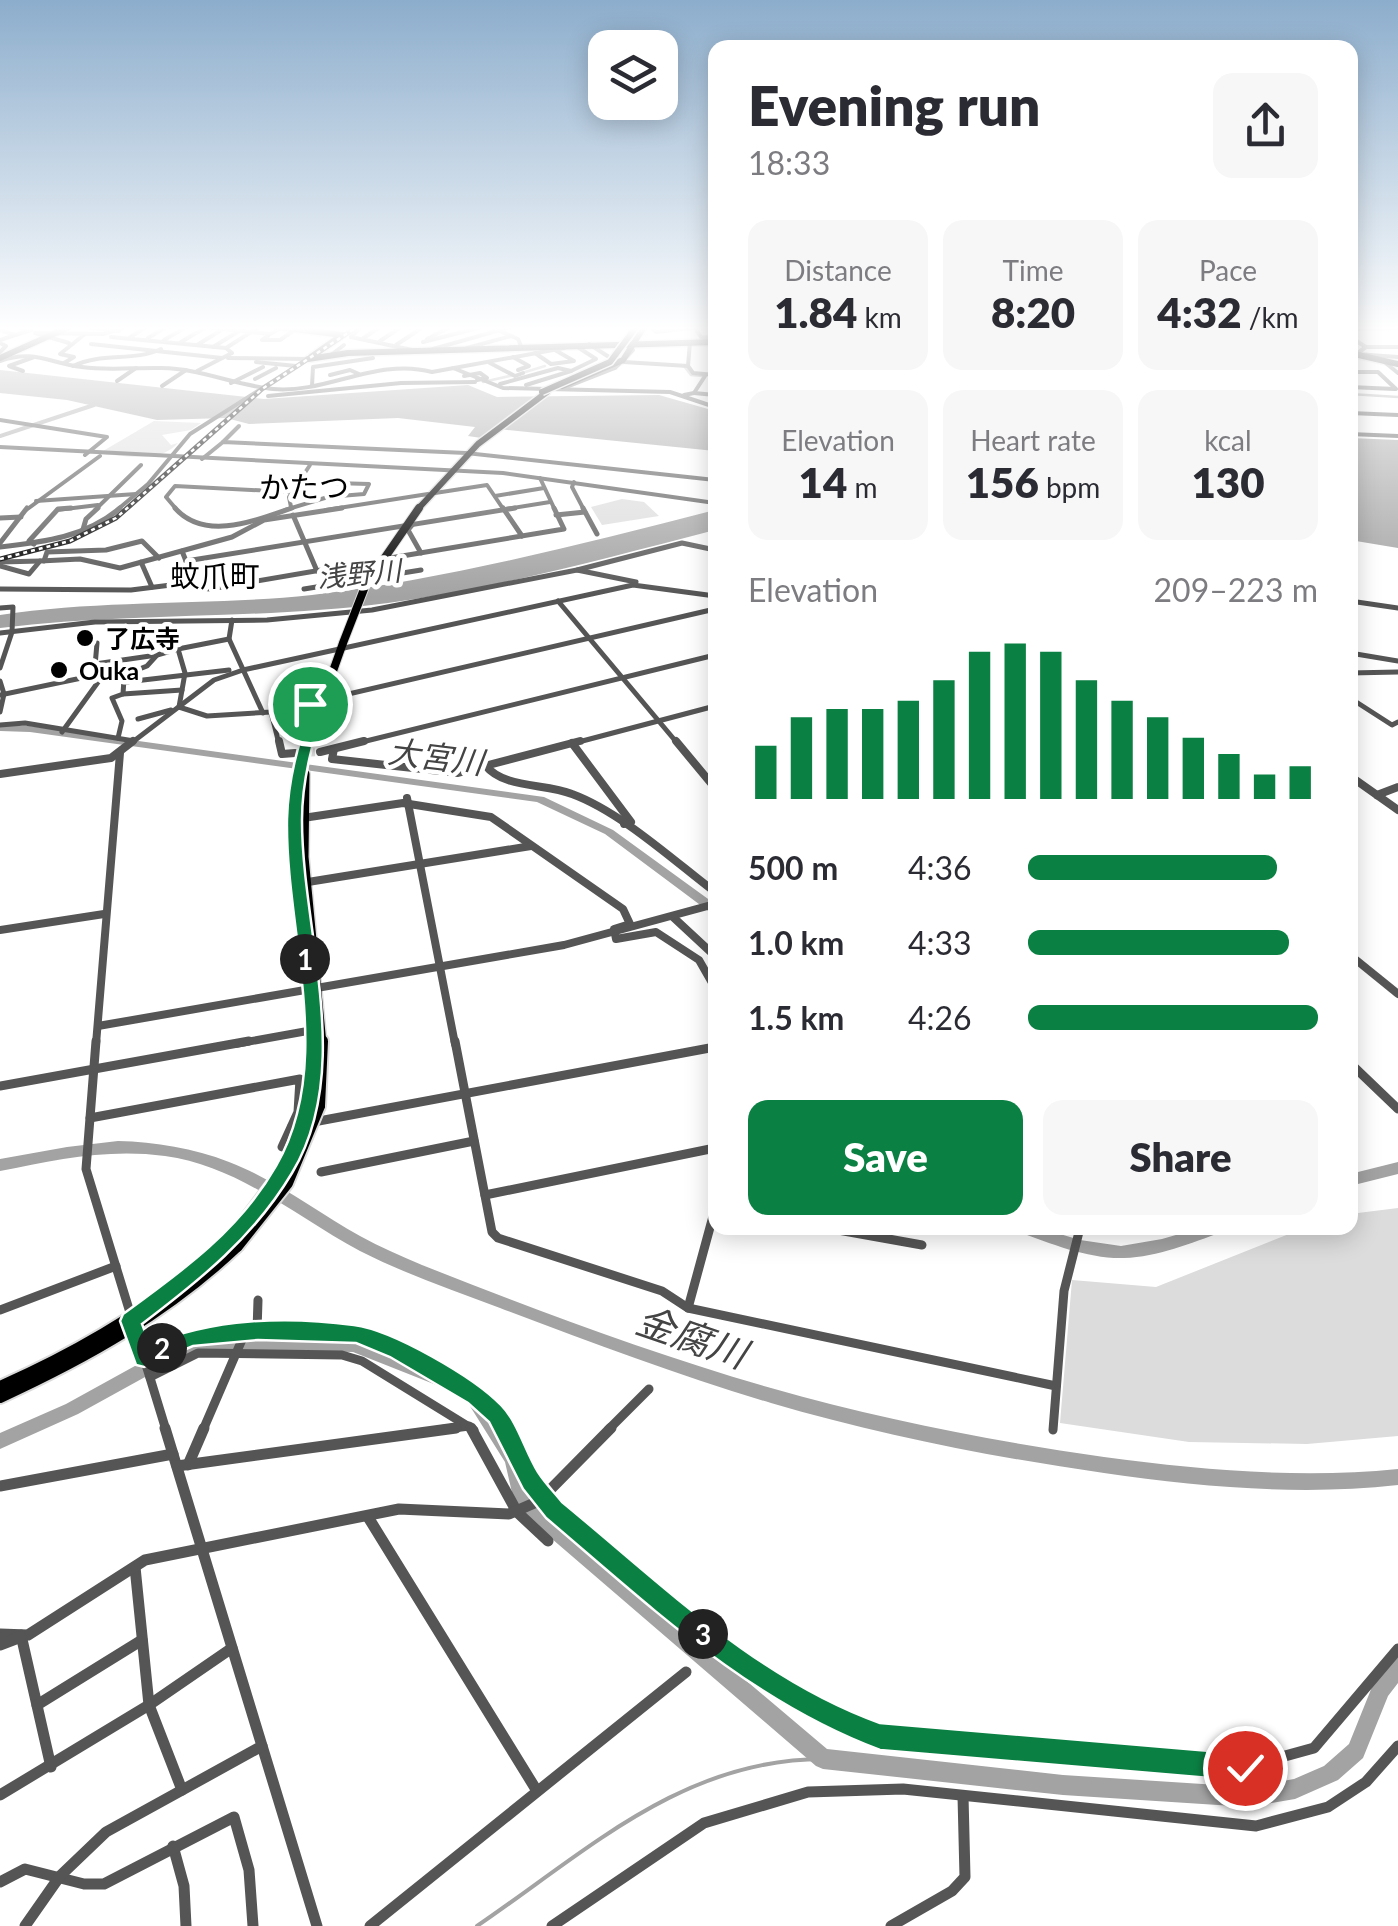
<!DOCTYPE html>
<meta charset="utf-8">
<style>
:root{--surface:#fff;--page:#f7f7f7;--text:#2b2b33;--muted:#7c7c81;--accent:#0b8043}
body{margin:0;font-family:Lato,"Noto Sans JP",sans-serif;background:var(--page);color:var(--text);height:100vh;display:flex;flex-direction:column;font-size:38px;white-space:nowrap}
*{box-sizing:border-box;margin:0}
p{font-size:32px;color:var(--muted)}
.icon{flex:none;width:55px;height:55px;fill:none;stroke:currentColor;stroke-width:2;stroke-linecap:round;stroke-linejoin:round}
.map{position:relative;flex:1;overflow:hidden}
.details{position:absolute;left:708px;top:40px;width:650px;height:1195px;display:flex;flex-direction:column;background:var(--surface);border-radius:20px;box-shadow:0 5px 25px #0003}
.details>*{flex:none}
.fabs{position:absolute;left:588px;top:30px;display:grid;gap:20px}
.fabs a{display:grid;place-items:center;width:90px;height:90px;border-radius:20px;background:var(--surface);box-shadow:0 5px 25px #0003;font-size:50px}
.pin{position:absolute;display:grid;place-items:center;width:85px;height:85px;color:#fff;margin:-42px;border:5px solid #fff;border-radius:50%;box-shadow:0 2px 10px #0007}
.km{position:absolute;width:50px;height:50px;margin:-25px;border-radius:50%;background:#222;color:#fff;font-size:28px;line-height:50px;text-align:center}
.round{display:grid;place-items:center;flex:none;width:105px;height:105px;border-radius:20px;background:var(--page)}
.summary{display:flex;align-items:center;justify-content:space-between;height:170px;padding:0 40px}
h1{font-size:55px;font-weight:800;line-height:75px}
.stats{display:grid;grid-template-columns:repeat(3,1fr);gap:15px;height:170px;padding:10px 40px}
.stats div{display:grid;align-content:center;border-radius:20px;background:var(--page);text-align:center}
.stats b{font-size:42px;font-weight:800}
.stats small{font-size:28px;font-weight:400}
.stats p{font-size:28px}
.chart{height:280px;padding:20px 40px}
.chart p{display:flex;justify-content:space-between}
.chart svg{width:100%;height:180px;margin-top:10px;stroke:var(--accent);stroke-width:6}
.action{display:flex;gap:20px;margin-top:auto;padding:20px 40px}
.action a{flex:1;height:115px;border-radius:20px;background:var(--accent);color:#fff;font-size:40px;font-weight:800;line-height:115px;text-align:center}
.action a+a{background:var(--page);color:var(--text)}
ul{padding:0 40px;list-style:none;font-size:32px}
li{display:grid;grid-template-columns:160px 120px 1fr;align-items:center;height:75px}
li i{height:25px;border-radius:12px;background:var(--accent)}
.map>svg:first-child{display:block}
</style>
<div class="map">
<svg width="1398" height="1926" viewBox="0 0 1398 1926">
<rect width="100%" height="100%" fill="#fff"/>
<!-- green -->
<g fill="#dcdcdc">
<path d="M154 421 201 423 191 430 162 435 171 445 178 443C160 464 123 455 98 454Z"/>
<path d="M622 499 644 502 659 516 602 525 591 507Z"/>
<path d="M1398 1208V1436L1307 1444 1189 1442 1060 1423 1072 1280 1156 1287 1304 1228H1350V1214Z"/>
</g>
<!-- water -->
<g fill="#a3a3a3">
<path d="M0 370 264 399 468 385 497 397 659 395 715 411V451L498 429 488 439 468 436 475 427 398 418 249 424 226 418 157 420 67 400 0 393Z"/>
<path d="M1350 438 1398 440V548L1350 540Z"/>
<path d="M715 510V530C607 558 498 588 388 603 259 620 129 612 0 628V615C104 599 208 606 312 595 448 579 582 544 715 510Z"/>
</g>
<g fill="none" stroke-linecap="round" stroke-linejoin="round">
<!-- stream-far1 -->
<g stroke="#a3a3a3" stroke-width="2.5">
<path d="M684 366 691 375 703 376"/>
<path d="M522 373 545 366"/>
<path d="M483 382 514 375"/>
<path d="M1350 394 1398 397"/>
</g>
<!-- stream -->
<path stroke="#a3a3a3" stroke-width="4" d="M477 1926C587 1851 683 1759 823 1759"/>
<!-- canal -->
<path stroke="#a3a3a3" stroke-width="4" d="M0 436 94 405"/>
<!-- river -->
<g fill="#a3a3a3" fill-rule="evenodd">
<path d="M0 725 30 726 544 797 613 830 715 904V914L711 913 605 834 537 802 30 732 0 731Z"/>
<path d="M118 1141C156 1142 193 1148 229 1162 276 1180 317 1212 360 1236 380 1247 401 1256 422 1265 536 1310 653 1354 771 1388 880 1419 992 1441 1104 1457 1202 1470 1300 1479 1398 1469V1485C1300 1496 1202 1487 1104 1473 992 1457 880 1435 771 1403 680 1376 590 1342 500 1308 453 1290 405 1274 360 1251 296 1217 239 1166 165 1156 108 1148 55 1160 0 1171V1159L67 1147Z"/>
<path d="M1398 1162V1174L1350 1186V1174Z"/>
<path d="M1016 1228H1040L1080 1240 1121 1246 1162 1239 1200 1228H1225L1222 1232C1191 1243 1158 1257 1124 1258 1088 1259 1052 1244 1019 1232Z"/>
<path d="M213 1335 354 1338 460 1380 462 1385 460 1390 454 1392 353 1352 213 1349 165 1366 78 1414 0 1449V1433L66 1404 153 1356Z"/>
<path d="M471 1387 477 1390 519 1453 530 1493 542 1508 827 1749 1063 1775 1249 1787 1294 1779 1324 1766 1349 1744 1374 1682 1391 1660 1398 1657V1683L1388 1696 1363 1758 1338 1780 1295 1799 1249 1807 1063 1795 823 1769 816 1766 530 1520 513 1497 505 1462 463 1395 465 1390Z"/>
</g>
<!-- minor-tunnel -->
<path stroke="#d9d9d9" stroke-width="8" stroke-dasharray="8 4" stroke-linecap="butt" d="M295 753 320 752"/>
<defs>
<g id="major-far3">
<path d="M277 327 343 335"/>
<path d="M1350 353 1398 364"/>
<path d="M311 357 342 335"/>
<path d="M0 358 69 327"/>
<path d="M308 359 348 353 715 342"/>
<path d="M562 386 623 360 644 327"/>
<path d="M417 510 478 444 547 392"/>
</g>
<g id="major-far2">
<path d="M379 566 419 508"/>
<path d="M307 744 343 643"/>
</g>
<g id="major-far1">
<path d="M307 741 294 820 313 1044"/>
<path d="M305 774 304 857 322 1044"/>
</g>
<g id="major">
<path d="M319 1106 322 1041"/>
<path d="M309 1107 313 1041"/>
<path d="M0 1387C84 1350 160 1305 228 1243"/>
<path d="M0 1397C87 1357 167 1312 237 1246"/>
</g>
</defs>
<!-- major-far3 casing -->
<use href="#major-far3" stroke="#dbdbdb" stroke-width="9"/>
<!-- major-far2 casing -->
<use href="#major-far2" stroke="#dbdbdb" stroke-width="10"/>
<!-- major-far1 casing -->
<use href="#major-far1" stroke="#dbdbdb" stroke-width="12"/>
<!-- major casing -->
<use href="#major" stroke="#dbdbdb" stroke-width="16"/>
<!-- minor-far4 -->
<g stroke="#555" stroke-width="4">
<path d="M84 327 119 331"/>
<path d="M205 327 270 334 281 328"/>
<path d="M491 327 518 339 521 346"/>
<path d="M650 327 656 332 701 327"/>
<path d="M695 328 701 337 715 338"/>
<path d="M1350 329 1398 328"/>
<path d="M0 330 15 335 0 340"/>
<path d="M15 335 31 330 18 327"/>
<path d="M268 336 262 340H280L296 329"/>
<path d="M111 337 226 348"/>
<path d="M351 337 417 351"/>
<path d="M351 337 361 327"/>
<path d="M1350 337 1366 347"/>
<path d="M129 338 146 327"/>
<path d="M148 338 166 327"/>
<path d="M362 339 380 327"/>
<path d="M427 339 450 327"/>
<path d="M164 340 186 327"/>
<path d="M380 341 401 327"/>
<path d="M181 342 206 327"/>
<path d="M423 342 482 327"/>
<path d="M690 342 688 366 693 373 715 375"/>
<path d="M0 343 6 346 0 352"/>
<path d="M69 343 35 333 103 334 126 327"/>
<path d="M91 344 222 358"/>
<path d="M589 344 609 357"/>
<path d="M197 345 223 329"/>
<path d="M396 345 423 327"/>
<path d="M213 347 239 331"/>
<path d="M467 348 511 336"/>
<path d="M433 349 511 327"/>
<path d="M1359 352 1366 347H1398"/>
<path d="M535 353 551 364 574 361 555 350"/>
<path d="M1356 354 1398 357"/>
<path d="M331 355 344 345"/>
<path d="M513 357 529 366 518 370"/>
<path d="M228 358 308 359"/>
<path d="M1382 360 1398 373"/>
<path d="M0 361C34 349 49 363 82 367 117 372 155 364 190 371 218 376 244 386 273 389 326 394 377 357 432 372L564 348"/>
<path d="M256 362 296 366"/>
<path d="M624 362 688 366"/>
<path d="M64 363 74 357 60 354 85 334"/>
<path d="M490 363 515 376 523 373"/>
<path d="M73 366C102 352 133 362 161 349"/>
<path d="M453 368 503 388 670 392 715 407"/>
<path d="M23 371 9 366 34 357"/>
<path d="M197 371 232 353 226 348 259 327"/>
<path d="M571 371 596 359 576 346"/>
<path d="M1350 372H1378L1396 389"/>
<path d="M330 375 350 370 359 374"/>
<path d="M464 376 480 373 487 378 477 380"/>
<path d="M255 379 276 368"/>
<path d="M117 381 136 368"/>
<path d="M231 383 263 367"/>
<path d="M500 384 558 368 571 371 526 385"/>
<path d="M162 386 186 370"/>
<path d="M312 386 313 367 373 358"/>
<path d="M1350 387 1395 389"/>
<path d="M564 388 615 368 633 350"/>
<path d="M694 393 715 395"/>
<path d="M684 395 694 393 705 376"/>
<path d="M268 396 401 383 475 382"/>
<path d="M1350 413 1398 415"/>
<path d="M0 420 107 437 85 455"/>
<path d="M1350 434 1398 436"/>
<path d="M223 442 239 426"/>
<path d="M0 447 503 473 715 503"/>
<path d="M202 459 223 442 466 453 715 480"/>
<path d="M540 478 555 510"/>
<path d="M574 482 572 487 584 510"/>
<path d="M435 493 487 485 504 510"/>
<path d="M495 496 544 488"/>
<path d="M36 501 136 494"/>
<path d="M291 507 289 497 310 465"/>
<path d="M26 510 100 456"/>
<path d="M57 510 98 505"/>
<path d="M95 510 141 465"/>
<path d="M117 510 148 484 190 434 308 359"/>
<path d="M177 510 166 497 175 486 292 492"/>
<path d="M285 510 328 497 364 494 369 484 299 482"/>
<path d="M326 510 428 494"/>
<path d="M500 510 550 502"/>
</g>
<!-- minor-far3 -->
<g stroke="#555" stroke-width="5">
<path d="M175 508C205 542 257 520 292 508"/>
<path d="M503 508 522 536"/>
<path d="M583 508 597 534"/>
<path d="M293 515 317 571"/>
<path d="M556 515 585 512"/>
<path d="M0 518 21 517"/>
<path d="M413 524 408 530 421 553"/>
<path d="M82 533 86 519 98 508"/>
<path d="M0 543 27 508"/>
<path d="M34 544 29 541 58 509 71 508"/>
<path d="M0 547C44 542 86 537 120 508"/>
<path d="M182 551 186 561 515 508"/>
<path d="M44 561 47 552 106 550 142 541 159 558"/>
<path d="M186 561 191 587"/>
<path d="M0 562 40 561"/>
<path d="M141 562 152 587"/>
<path d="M0 566 29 574 40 561 80 559 120 568 232 537 264 520 342 508"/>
<path d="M577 570 636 582"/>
<path d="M383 575 390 558 564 529 554 508"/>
<path d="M0 589 131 590 171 585 210 589 368 562"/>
<path d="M304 589 421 570"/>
<path d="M558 601 678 744"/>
<path d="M1350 601 1398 608"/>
<path d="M0 608 13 607 12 632 0 668"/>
<path d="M232 620 229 639 263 713"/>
<path d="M0 633 95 622 267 620 372 610 577 570 682 543 715 550"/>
<path d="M1350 653 1398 661"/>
<path d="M95 664 157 655"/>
<path d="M95 666 97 643"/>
<path d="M1350 673 1398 672"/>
<path d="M0 681 4 694 0 712"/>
<path d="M126 682 229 670"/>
<path d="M123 694 182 690"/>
<path d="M0 695 96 675 122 676 147 666 157 655 178 649"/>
<path d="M1350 698 1392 725 1398 722"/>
<path d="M179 707 207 716 271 712 715 609"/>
<path d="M179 707 185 673 178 649 229 639"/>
<path d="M271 712 279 744"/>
<path d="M138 719 171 710"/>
<path d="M0 725 25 723 134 741"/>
<path d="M62 732 101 678"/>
<path d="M118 738 122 721 112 698 123 694 124 679"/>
<path d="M130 744 214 680 243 670 633 585 715 596"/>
<path d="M354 744 715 655"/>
<path d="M571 744 715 706"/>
</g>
<!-- minor-far2 -->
<g stroke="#555" stroke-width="8">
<path d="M279 741 282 754 295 753"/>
<path d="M676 741 715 788"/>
<path d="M572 743 631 822 624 824"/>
<path d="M334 749 332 759 458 773 580 741"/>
<path d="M320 752 364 741"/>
<path d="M485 765C504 789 545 783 572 794 621 812 674 861 715 892"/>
<path d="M0 774 111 758 133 741"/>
<path d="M1350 776 1398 810"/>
<path d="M1377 795 1398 787"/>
<path d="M407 798 455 1044"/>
<path d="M303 818 403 803 491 817 623 909 630 924 614 929 616 939 656 932 699 960 715 988"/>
<path d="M308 882 531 846"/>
<path d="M673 917 715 956"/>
<path d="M0 930 104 914"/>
<path d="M1350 955 1398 994"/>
<path d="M98 1026 564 945 715 904"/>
<path d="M96 1044 120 753"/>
<path d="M235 1044 313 1030"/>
</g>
<!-- minor-far1 -->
<g stroke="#555" stroke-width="9">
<path d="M96 1041 86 1169 166 1430"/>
<path d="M455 1041 492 1232 498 1238 662 1291 688 1308 1056 1386"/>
<path d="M1350 1063 1398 1109"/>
<path d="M0 1086 249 1041"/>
<path d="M90 1118 300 1079 298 1112 282 1147"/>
<path d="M292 1126 715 1047"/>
<path d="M321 1172 474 1141"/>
<path d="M485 1195 715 1148"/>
<path d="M827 1228 922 1245"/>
<path d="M688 1308 715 1209"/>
<path d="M0 1310 116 1266"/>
<path d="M257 1331 258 1300"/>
<path d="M144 1358C242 1314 353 1318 445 1375 468 1390 492 1406 507 1430"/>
<path d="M150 1377 198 1353 342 1355 362 1361 474 1430"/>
<path d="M203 1430 244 1335"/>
<path d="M438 1430 469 1426"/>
<path d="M608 1430 649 1389"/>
<path d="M1053 1430 1064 1291 1080 1228"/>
</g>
<!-- minor -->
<g stroke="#555" stroke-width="11">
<path d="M165 1428 317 1926"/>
<path d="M471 1428 517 1512 548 1541"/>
<path d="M506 1428 530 1480 554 1510 668 1607 790 1693 880 1736 1245 1767 1314 1748 1398 1649"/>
<path d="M188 1465 204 1428"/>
<path d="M177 1466 456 1428"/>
<path d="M0 1486 173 1454"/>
<path d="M368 1517 537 1791"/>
<path d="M135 1567 149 1705 182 1790"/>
<path d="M0 1634 28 1635 145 1560 399 1509 509 1514 539 1501 611 1428"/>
<path d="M21 1635 51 1767"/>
<path d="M0 1645 21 1637"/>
<path d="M37 1705 142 1640"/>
<path d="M0 1795 149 1705 232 1648"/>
<path d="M173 1846 184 1886 186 1926"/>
<path d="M0 1882 25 1869 84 1884H104L234 1817 249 1870 253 1926"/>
<path d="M25 1926 60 1876 106 1832 262 1746"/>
<path d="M370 1926 686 1672"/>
<path d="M552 1926 704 1823 808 1792 903 1789 1256 1826 1328 1807 1366 1782 1398 1746"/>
<path d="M891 1926 952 1891 965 1877 963 1796"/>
</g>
<!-- major-far3 -->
<use href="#major-far3" stroke="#000" stroke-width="6"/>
<!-- major-far2 -->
<use href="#major-far2" stroke="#000" stroke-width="8"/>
<!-- major-far1 -->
<use href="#major-far1" stroke="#000" stroke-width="9"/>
<!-- major -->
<use href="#major" stroke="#000" stroke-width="12"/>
<defs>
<path id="rail" d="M0 559 70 541 116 518 262 389 357 327"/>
</defs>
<!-- rail casing -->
<use href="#rail" stroke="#000" stroke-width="5"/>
<!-- rail -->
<use href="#rail" stroke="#fff" stroke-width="2.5" stroke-dasharray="4" stroke-linecap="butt"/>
<defs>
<path id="major-bridge-far2" d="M542 392 610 362 636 327"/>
<path id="major-bridge-far1" d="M343 643 373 566"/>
<g id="major-bridge">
<path d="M228 1243 285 1168 309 1107"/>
<path d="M237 1246 287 1183 319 1106"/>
</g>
</defs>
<!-- major-bridge-far2 casing -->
<use href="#major-bridge-far2" stroke="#dbdbdb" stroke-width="9" stroke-linecap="butt"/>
<!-- major-bridge-far1 casing -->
<use href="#major-bridge-far1" stroke="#dbdbdb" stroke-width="10" stroke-linecap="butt"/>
<!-- major-bridge casing -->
<use href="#major-bridge" stroke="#dbdbdb" stroke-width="16" stroke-linecap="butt"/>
<!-- major-bridge-far2 -->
<use href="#major-bridge-far2" stroke="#000" stroke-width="6"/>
<!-- major-bridge-far1 -->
<use href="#major-bridge-far1" stroke="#000" stroke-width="8"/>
<!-- major-bridge -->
<use href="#major-bridge" stroke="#000" stroke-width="12"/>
</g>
<!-- sky -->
<linearGradient id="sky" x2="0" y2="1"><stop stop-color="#8cadcc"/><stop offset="0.55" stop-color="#fff"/><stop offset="1" stop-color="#fff" stop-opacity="0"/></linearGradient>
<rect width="1398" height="597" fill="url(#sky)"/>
<!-- route -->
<path fill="#0b8043" stroke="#fff" stroke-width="2.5" d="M315 699 326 701C313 740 302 779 302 820 302 934 355 1068 292 1173 254 1237 200 1280 142 1324L150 1345C212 1318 287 1316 354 1325 393 1330 474 1377 501 1405 518 1422 525 1451 538 1472 545 1483 554 1492 562 1502 662 1584 757 1679 880 1723L1245 1754 1254 1758 1258 1768 1254 1777 1245 1781 880 1750C749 1701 651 1607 546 1518L523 1489 489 1422 468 1403 390 1357 356 1343 258 1340 193 1346 144 1367 136 1365 120 1321 123 1314C181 1272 240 1230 276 1166 336 1062 285 932 287 819 288 780 298 744 311 707L304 704Z"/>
<!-- markers -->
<g fill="#000" stroke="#fff" stroke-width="4">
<circle cx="85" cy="638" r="10"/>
<circle cx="59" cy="670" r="10"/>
</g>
<g text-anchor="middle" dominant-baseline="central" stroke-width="9" stroke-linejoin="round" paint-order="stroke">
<!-- far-poi labels -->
<g font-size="25" font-weight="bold" fill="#000" stroke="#fff" text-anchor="start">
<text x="105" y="638">了広寺</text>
<text x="79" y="670">Ouka</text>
</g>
<!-- far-water labels -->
<g font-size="28" font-style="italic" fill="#444" stroke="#fff">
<text transform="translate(359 573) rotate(-5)">浅野川</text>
</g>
<!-- far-quarter labels -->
<g font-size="30" fill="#000" stroke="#fff">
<text x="304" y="486">かたつ</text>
<text x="215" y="575">蚊爪町</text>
</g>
<!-- water labels -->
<g font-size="32" font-style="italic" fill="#444" stroke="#fff">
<text transform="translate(436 756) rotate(7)">大宮川</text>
</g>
<!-- near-water labels -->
<g font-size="38" font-style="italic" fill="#444" stroke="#fff">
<text transform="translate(692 1336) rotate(19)">金腐川</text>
</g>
</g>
</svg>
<div class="fabs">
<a><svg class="icon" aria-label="layers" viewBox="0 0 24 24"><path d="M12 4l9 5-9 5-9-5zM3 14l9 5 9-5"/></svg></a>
</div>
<div class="pin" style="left:310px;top:704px;background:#1e9e55"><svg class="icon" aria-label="arrive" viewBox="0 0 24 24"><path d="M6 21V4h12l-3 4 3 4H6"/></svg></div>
<div class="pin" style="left:1245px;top:1768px;background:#d93025"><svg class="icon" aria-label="check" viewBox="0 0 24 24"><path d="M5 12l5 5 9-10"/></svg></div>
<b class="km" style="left:305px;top:959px">1</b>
<b class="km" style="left:162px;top:1348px">2</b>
<b class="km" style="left:703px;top:1634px">3</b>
<section class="details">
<div class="summary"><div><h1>Evening run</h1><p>18:33</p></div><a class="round"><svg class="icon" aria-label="share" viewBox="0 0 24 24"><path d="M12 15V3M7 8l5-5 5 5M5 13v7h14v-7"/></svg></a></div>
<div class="stats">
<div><p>Distance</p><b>1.84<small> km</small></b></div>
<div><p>Time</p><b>8:20</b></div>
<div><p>Pace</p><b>4:32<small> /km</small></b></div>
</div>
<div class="stats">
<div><p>Elevation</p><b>14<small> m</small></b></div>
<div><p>Heart rate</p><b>156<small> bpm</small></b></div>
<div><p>kcal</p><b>130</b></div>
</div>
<div class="chart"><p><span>Elevation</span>209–223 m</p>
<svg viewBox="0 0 160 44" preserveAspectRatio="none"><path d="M5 44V31M15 44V24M25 44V22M35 44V22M45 44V20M55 44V15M65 44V8M75 44V6M85 44V8M95 44V15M105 44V20M115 44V24M125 44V29M135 44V33M145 44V38M155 44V36"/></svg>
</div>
<ul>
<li><b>500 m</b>4:36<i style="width:86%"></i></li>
<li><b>1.0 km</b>4:33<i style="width:90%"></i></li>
<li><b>1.5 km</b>4:26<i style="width:100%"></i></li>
</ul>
<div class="action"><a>Save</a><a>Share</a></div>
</section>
</div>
